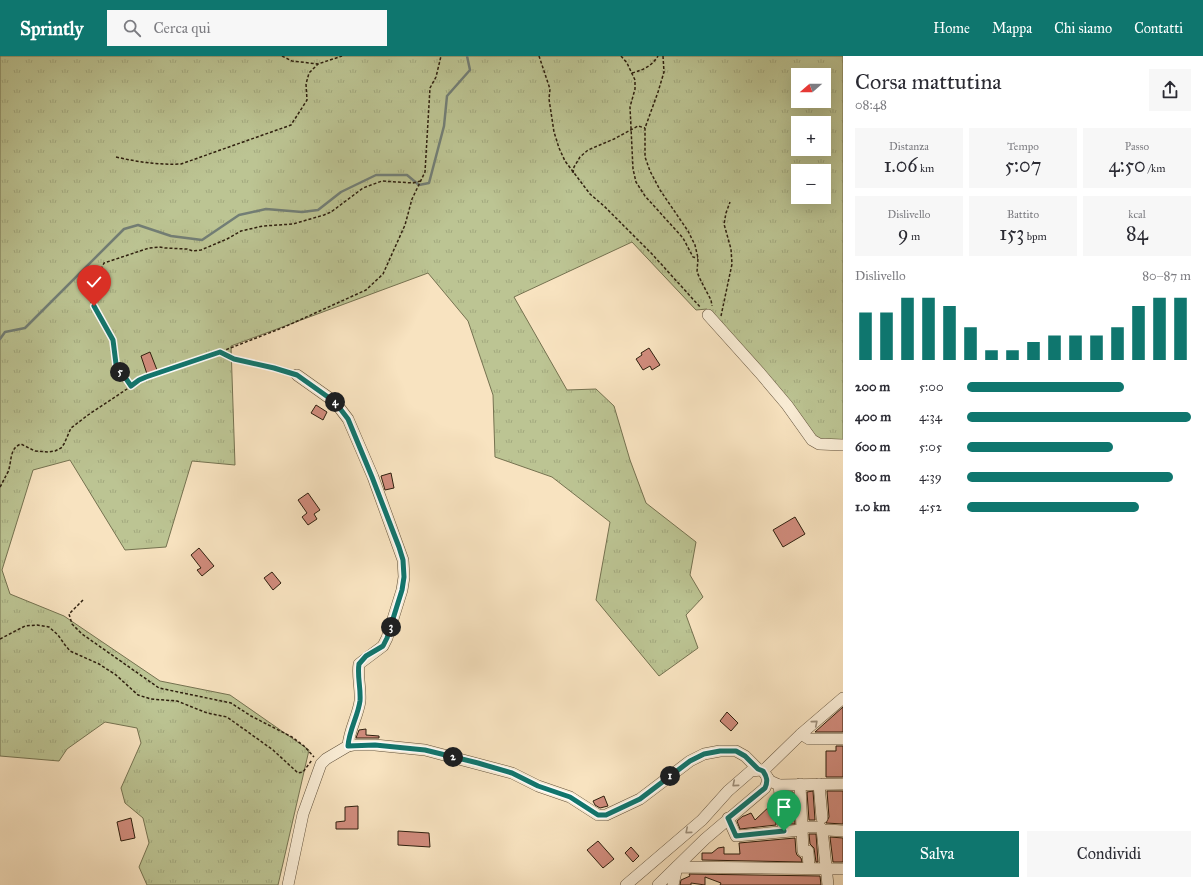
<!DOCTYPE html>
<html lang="it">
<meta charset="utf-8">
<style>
:root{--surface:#fff;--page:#f7f7f7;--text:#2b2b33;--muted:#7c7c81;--accent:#0f766e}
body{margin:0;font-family:"IM FELL Great Primer",serif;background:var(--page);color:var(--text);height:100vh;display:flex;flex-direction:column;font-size:15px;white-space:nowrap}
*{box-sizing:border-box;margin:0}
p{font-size:13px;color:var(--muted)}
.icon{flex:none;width:22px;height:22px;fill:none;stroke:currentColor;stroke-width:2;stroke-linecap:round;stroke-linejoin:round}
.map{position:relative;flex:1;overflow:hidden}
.sheet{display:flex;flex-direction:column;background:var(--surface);width:360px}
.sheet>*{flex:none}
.needle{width:26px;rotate:250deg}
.buttons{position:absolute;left:791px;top:12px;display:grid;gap:8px}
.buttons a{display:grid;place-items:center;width:40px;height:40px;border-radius:0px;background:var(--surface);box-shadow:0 4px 16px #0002;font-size:20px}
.pin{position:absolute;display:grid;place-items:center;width:34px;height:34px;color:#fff;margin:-41px -17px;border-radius:50% 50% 50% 0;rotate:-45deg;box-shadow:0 0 4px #0007}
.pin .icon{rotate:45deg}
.km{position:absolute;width:20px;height:20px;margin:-10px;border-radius:50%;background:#222;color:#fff;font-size:11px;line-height:20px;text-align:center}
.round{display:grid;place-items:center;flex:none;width:42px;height:42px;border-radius:0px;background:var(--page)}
.summary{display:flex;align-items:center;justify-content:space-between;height:68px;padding:0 12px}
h1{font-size:22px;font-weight:600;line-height:30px}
.figures{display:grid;grid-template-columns:repeat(3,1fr);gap:6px;height:68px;padding:4px 12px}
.figures div{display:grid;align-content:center;border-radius:0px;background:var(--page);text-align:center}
.figures b{font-size:20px;font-weight:600}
.figures small{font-size:11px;font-weight:400}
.figures p{font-size:11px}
.chart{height:112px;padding:8px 12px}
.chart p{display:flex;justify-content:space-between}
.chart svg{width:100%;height:72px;margin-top:4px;stroke:var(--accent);stroke-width:6}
.button{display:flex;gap:8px;margin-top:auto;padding:8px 12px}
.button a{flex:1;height:46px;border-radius:0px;background:var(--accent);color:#fff;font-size:16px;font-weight:600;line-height:46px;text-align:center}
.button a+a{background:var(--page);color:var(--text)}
ul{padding:0 12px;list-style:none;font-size:13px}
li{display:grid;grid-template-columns:64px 48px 1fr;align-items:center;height:30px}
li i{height:10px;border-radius:5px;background:var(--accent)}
header{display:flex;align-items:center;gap:24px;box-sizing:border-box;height:56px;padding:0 20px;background:var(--accent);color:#fff}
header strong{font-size:19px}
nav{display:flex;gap:22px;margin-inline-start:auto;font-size:14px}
.search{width:280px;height:36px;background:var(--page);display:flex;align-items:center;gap:10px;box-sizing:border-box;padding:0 14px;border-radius:0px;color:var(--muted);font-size:15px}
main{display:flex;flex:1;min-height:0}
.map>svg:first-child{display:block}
</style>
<header>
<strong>Sprintly</strong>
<div class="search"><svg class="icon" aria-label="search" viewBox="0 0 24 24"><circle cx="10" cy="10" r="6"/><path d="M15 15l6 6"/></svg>Cerca qui</div>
<nav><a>Home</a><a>Mappa</a><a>Chi siamo</a><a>Contatti</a></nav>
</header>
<main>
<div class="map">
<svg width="843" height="829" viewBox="0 0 843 829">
<defs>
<pattern id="grass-tufts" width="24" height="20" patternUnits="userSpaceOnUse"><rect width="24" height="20" fill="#bcc493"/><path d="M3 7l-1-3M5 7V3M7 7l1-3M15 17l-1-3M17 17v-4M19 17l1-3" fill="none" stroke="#a2a87e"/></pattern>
</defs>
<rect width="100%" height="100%" fill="#f8e3c0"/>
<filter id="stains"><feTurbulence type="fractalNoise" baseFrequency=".005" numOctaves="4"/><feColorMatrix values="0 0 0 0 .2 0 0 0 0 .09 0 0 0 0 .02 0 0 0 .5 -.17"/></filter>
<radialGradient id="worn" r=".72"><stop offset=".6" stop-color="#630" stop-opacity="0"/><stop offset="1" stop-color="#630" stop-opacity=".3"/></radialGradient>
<!-- grass -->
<path fill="url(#grass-tufts)" stroke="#757250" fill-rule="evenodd" d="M0 0H843V386L814 382 764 316 707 253 696 254 632 186 514 241 567 334 596 333 614 350 630 404 646 447 696 486 690 519 703 541 686 559 698 592 659 620 596 544 610 466 552 421 495 401 493 339 468 265 428 217 231 290 235 409 192 405 166 491 125 494 70 404 33 414 2 514 10 538 64 560 160 625 230 639 309 694 278 829H147L139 811 149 787 143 762 125 747 121 732 141 687 137 672 105 666 67 693 59 705 0 700ZM798 19H824V45H798ZM798 67H824V93H798ZM798 115H824V141H798Z"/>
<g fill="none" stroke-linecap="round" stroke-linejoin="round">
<!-- stream -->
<path stroke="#727e76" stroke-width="2.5" d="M0 283 5 276 25 272 124 173 138 169 171 180 202 184 239 159 266 153 302 156 318 154 341 136 376 119H407L419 129 429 127 444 70 447 40 470 14 467 0"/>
</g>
<!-- building -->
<g fill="#d18c7d" stroke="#2e1f0e">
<path d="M649 292 660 309 652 314 650 310 643 314 636 303 642 299 641 297Z"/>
<path d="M150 296 157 314 147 318 141 300Z"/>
<path d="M316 349 327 356 323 364 311 357Z"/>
<path d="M391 417 394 432 385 434 381 420Z"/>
<path d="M308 437 320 454 314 458 317 463 308 469 302 461 307 457 298 444Z"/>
<path d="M795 461 805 478 783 491 773 474Z"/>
<path d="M199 492 214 510 202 520 197 514 201 512 191 499Z"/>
<path d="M272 516 281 527 273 534 264 522Z"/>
<path d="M843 651V676H815L834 659Z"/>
<path d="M727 656 738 667 731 675 720 665Z"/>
<path d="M366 673V679L379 680V682H356L359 674Z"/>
<path d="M836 690H843V721H826V695H836Z"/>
<path d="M813 735 815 764H809L807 736Z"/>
<path d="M827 735H843V768L826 767 829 761Z"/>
<path d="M787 736H793L795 768H790Z"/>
<path d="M604 740 608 750 600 752 595 749 593 745Z"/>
<path d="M772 748H774L776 769 740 773 737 765 743 760H744L751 757 755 764Z"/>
<path d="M358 750V773H336V766L345 765V751Z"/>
<path d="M131 762 135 782 121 785 117 766Z"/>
<path d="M398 775 429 777 430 791 398 789Z"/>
<path d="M809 778H816L818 806H816L814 792 810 788Z"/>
<path d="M830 781 843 782V806H833Z"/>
<path d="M795 782 796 796 797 799 801 802 802 806 702 804V797H712L718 792 724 791V798H740L739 787Z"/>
<path d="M598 785 614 803 603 812 587 794Z"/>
<path d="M631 791 639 800 633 806 625 797Z"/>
<path d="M689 818 820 820 821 829H720L721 827 705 821V829L691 827V829H680L681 824 690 820Z"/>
</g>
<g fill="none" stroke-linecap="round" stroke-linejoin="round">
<defs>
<g id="minor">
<path d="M708 259 760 317 787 349 812 384 819 388 843 389"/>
<path d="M297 319 335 346 348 363 373 421 403 504 404 521 402 534 387 582 383 590 359 608C357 620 361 632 360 645 358 660 349 674 348 690"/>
<path d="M801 678 809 683H843"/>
<path d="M763 715 801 678 843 642"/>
<path d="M800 728 803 795H808L809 812"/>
<path d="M819 728 822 762"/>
<path d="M779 729 783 769"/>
<path d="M728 762 736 780 802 774"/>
<path d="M802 771H820L822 773 828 829"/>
<path d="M828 774 843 775"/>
<path d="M288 829 303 758 321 708 326 703 348 690 353 689H375L425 694 512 717 538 730 570 741 598 759H606L640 743 690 705 704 698 720 695H736L745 700 758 713"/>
<path d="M626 829 702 764 728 735 751 715 761 714 763 715 770 725 779 729 843 728"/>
<path d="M658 829 705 783 765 732 767 727V721"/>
<path d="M673 829 677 811 843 813"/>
</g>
</defs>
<!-- minor casing -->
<use href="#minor" stroke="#60503a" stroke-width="12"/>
<!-- path -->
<g stroke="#2e1f0e" stroke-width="1.5" stroke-dasharray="3 2" stroke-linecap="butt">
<path d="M282 0 292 5 318 8 342 0"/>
<path d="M539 0 550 33 549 43 554 76 559 92 565 105 590 138 604 150 652 198 701 252"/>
<path d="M621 0 627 7 635 24V33L630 51 633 113 636 126 645 140 683 182 693 201 698 202"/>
<path d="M663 0 664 16 658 36 645 72V101L650 115 660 134 688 175 695 189 698 202 697 216 701 225 711 244 712 250"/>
<path d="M632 17C643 14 652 10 658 0"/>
<path d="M116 101C138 106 158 109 181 108L291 69 307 44 306 28 309 17 318 8"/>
<path d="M573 117 574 111 580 101 588 94 614 83 638 70 645 72"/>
<path d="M721 260 732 208 731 193 724 168 726 157 730 146"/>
<path d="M221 296C242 307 265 308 288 316"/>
<path d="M131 330 115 308 112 281 102 266 97 253 91 246 95 226 104 207 149 192 159 191 165 192 187 193 193 195 201 194 227 183 241 175 263 170 293 168 324 159 331 156 363 132 382 125 413 127 421 125"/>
<path d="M0 431C3 426 5 421 8 416 12 406 9 392 21 388L35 395 48 396 55 395 61 392 64 388 71 372 88 359 127 333 139 324 220 296 282 272 366 234 383 218 405 169 412 143 425 116 430 32 436 21 441 0"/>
<path d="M83 544 69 558 72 568 82 578 159 632 231 647 251 660 292 681 304 690 314 701"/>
<path d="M0 583 25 570 37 569 49 571 58 579 65 589 70 595 99 608 116 619 138 639 151 643 177 645 207 657 227 661 273 694 298 717 303 716 312 704"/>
</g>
<!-- minor -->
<use href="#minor" stroke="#faedd6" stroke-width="11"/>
</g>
<!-- one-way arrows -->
<defs><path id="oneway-chevron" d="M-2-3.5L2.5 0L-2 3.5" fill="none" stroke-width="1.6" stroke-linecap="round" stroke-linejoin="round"/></defs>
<g stroke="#9e907c">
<use href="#oneway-chevron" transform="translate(815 667) rotate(-40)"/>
<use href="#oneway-chevron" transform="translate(735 728) rotate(140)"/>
<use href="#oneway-chevron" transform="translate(688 775) rotate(139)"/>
</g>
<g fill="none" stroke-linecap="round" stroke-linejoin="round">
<defs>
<path id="route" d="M94 250 113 284 116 308 131 330 139 324 146 321 220 296 234 303 274 312 297 319 335 346 348 363 372 421 399 491 403 504 404 521 402 534 387 582 383 590 366 600 359 608C357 620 361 632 360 645 358 660 349 674 348 690L375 689 425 694 478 707 512 717 538 730 570 741 598 759H606L640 743 690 705 704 698 720 695H736L745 700 758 713 763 715C767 721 768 725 765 732L728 762 736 780 784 775"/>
</defs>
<!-- route casing -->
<use href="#route" stroke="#fff" stroke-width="8"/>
<!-- route -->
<use href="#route" stroke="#0f766e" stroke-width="5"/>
</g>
<rect width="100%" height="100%" filter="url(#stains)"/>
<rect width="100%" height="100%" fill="url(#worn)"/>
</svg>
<div class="buttons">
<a><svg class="needle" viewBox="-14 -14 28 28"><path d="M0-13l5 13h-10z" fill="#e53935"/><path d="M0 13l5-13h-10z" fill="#7c7c81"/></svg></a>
<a>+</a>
<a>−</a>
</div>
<div class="pin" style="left:784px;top:775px;background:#1e9e55"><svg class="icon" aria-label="arrive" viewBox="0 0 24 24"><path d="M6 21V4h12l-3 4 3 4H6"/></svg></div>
<div class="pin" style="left:94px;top:250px;background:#d93025"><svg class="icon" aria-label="check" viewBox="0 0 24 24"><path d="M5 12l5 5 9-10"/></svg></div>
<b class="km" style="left:670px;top:720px">1</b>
<b class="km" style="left:453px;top:701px">2</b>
<b class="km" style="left:391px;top:571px">3</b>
<b class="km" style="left:335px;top:346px">4</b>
<b class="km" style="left:120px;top:316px">5</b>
</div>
<section class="sheet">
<div class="summary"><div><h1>Corsa mattutina</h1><p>08:48</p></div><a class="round"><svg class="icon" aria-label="share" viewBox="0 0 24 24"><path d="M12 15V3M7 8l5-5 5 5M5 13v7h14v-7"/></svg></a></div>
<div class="figures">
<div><p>Distanza</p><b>1.06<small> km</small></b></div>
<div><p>Tempo</p><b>5:07</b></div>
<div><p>Passo</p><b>4:50<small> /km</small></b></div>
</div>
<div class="figures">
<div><p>Dislivello</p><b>9<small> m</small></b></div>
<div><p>Battito</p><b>153<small> bpm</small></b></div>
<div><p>kcal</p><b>84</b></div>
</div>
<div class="chart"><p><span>Dislivello</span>80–87 m</p>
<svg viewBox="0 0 160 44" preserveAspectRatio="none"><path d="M5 44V15M15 44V15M25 44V6M35 44V6M45 44V11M55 44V24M65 44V38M75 44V38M85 44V33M95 44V29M105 44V29M115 44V29M125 44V24M135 44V11M145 44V6M155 44V6"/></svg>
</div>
<ul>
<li><b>200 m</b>5:00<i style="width:70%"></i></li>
<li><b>400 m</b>4:34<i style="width:100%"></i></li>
<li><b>600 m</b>5:05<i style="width:65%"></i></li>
<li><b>800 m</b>4:39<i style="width:92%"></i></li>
<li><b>1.0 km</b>4:52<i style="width:77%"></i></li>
</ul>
<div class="button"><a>Salva</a><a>Condividi</a></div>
</section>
</main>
